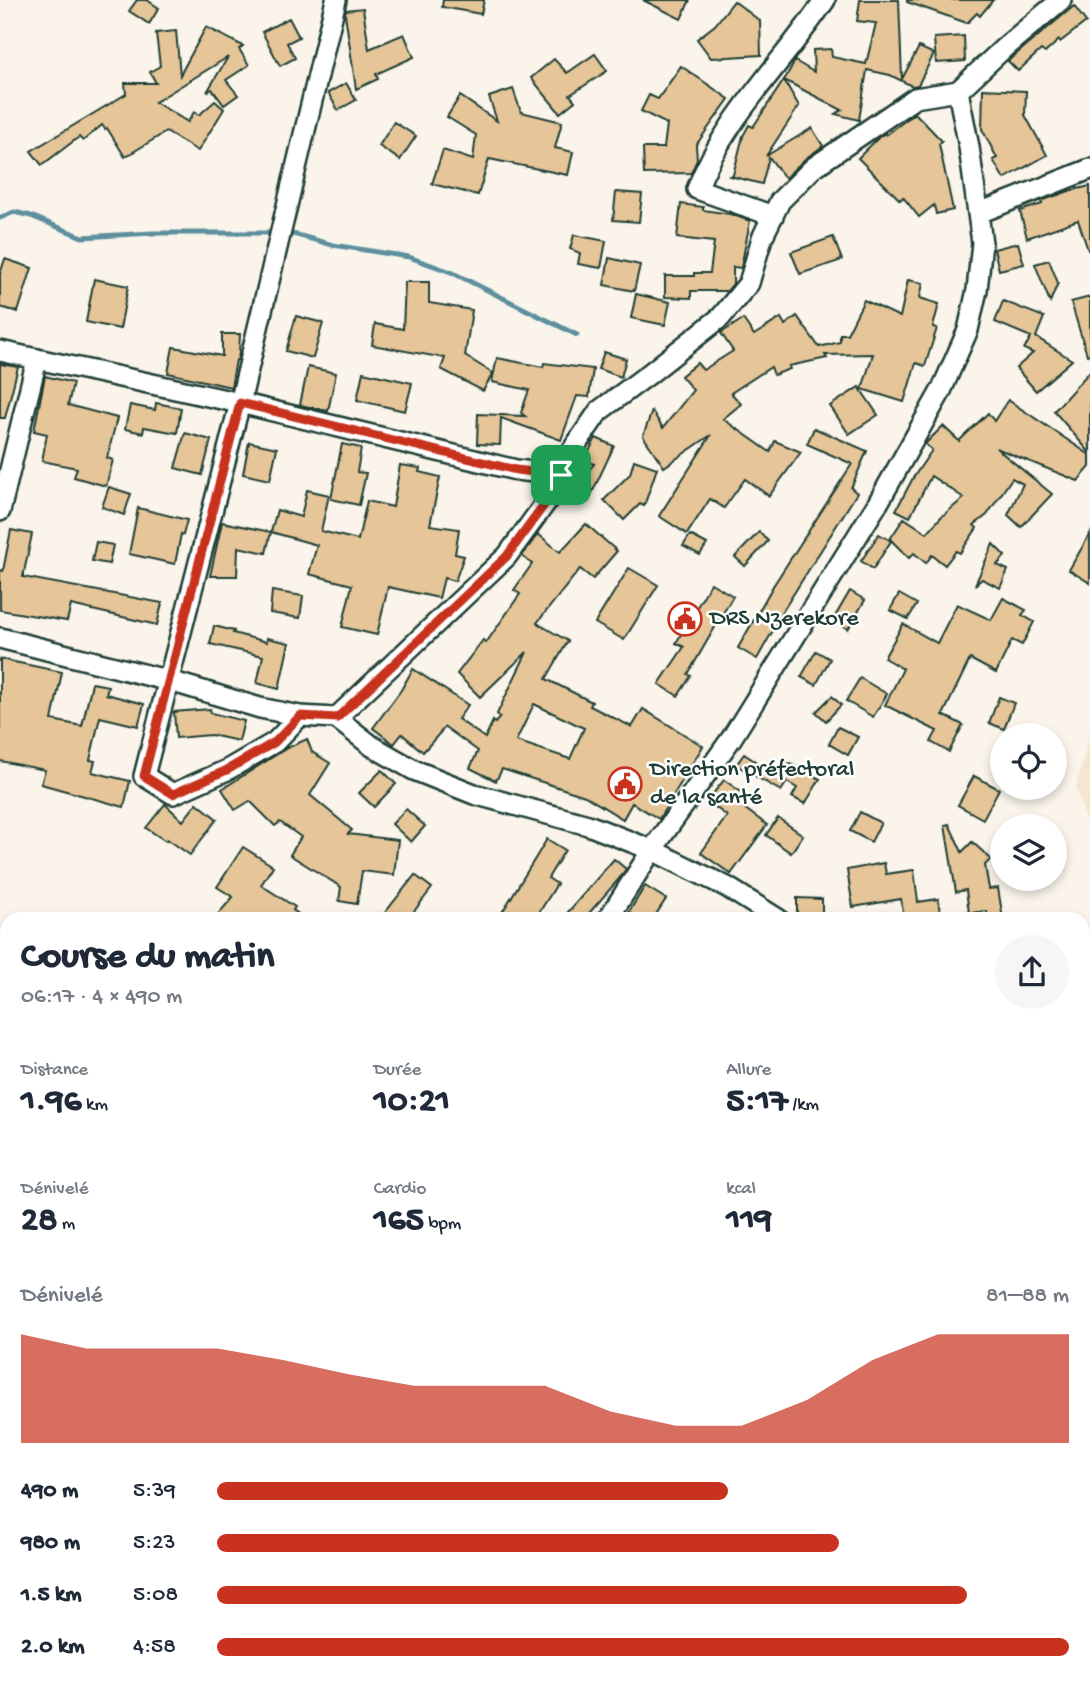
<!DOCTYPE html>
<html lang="fr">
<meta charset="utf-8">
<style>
:root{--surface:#fff;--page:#f6f6f7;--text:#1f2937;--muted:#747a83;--accent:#c8321e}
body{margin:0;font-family:"Gochi Hand",sans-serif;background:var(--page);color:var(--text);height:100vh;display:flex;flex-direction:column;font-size:26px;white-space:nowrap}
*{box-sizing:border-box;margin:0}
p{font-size:23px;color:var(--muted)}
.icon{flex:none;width:38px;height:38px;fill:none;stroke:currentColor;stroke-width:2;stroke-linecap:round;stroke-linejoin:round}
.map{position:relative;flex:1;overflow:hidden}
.sheet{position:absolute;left:0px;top:912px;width:1090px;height:779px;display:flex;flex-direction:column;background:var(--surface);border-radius:21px 21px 0 0;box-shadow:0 4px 10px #0003}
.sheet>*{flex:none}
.tools{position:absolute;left:990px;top:723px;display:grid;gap:14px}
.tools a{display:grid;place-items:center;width:77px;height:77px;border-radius:50%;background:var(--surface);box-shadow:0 4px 10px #0003;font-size:35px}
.pin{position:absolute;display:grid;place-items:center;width:60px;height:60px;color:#fff;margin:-30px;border-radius:14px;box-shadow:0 4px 10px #0006}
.round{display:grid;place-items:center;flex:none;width:74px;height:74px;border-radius:37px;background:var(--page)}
.head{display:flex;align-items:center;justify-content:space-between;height:119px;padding:0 21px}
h1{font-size:38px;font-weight:800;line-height:52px}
.stats{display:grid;grid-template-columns:repeat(3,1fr);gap:10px;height:119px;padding:7px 21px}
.stats div{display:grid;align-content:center}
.stats b{font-size:35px;font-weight:800}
.stats small{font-size:19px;font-weight:400}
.stats p{font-size:19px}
.chart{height:196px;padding:14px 21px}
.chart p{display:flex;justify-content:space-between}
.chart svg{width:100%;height:126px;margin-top:7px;fill:var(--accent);opacity:.7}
ul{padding:0 21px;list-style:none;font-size:23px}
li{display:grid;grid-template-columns:112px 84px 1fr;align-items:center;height:52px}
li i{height:18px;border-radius:9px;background:var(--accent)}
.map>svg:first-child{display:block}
</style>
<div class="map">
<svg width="1090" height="1690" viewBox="0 0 1090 1690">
<rect width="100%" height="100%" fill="#faf4ea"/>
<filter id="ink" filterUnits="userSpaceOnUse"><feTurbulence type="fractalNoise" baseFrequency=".0143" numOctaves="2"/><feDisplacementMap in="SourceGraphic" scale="14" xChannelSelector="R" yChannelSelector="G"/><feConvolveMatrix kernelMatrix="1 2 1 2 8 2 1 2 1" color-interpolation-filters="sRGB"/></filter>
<g filter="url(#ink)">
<!-- built -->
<path fill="#f4e6d1" d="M1090 732V835L1076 788Z"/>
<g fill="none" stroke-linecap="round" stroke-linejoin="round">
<!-- stream -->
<g stroke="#5d8f9f" stroke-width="5">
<path d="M0 218 14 212 31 216 82 237 153 233H275"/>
<path d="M285 233 297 235 333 245 409 257 451 272 577 335"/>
</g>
</g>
<!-- building -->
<g fill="#e6c698" stroke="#1f3d34" stroke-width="2" fill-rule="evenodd">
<path d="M137 0H147L159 8 149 24 129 11Z"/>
<path d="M443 0H484L481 14 442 7Z"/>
<path d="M643 0H690L681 19Z"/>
<path d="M860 0H899L902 79 919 47 934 54 918 85 912 86 890 75 867 70 859 120 835 114 842 110 784 80 795 61 814 72 813 50 831 49 832 57 866 64 876 23 857 21Z"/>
<path d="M907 0H993L980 16 977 13 967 23 907 2Z"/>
<path d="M734 1 760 21 761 55 711 58 697 39 715 25Z"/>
<path d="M1074 6 1086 22 1060 42 1059 40 1045 53 1041 50 1018 71 1008 61Z"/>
<path d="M363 8 369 49 404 34 414 57 376 74 378 79 356 89 345 14 346 10Z"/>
<path d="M289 18 299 37 287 43 295 58 280 66 262 32Z"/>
<path d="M206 27 243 46 239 49 249 65 226 80 238 95 224 105 212 89 207 92 228 57 155 102 188 122 194 112 199 115 215 101 224 109 198 151 166 132 125 157 107 128 105 129 102 125 83 141 79 137 42 165 31 151 126 94 125 83H156L150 72 160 66 156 33 176 31 180 75Z"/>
<path d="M964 36 965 61 936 63 934 38Z"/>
<path d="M595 54 607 71 570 95 575 101 560 113 531 78 554 59 567 73Z"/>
<path d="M681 66 729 99 696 145 697 160 691 173 644 174 643 148H664L667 124 641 111 649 95 658 99Z"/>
<path d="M784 80 799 106 766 156 812 128 823 146 806 158 785 178 769 157 762 184 730 176 733 175 743 136 749 125 753 127Z"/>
<path d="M346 83 356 100 338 110 328 93Z"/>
<path d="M513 89 521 112 562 122 555 148 573 152 568 175 489 159 478 195 432 184 443 150 473 160 476 135 447 117 460 96 497 121 489 97Z"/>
<path d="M983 89 1026 91 1025 115 1047 155 1004 179 993 160 997 158 982 129Z"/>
<path d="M915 113 942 141 939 144 953 210 936 214 934 205 919 217 903 197 900 200 858 158 879 137 885 133 886 135Z"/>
<path d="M394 122 416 136 400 160 379 146Z"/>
<path d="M1090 186V250H1088L1078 220 1027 238 1020 211 1042 204 1041 201 1069 191Z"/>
<path d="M616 192 642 194 639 222 613 220Z"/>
<path d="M681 204 703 207V210L730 214 750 221 741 268 733 267V284L727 291H691V298L665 297V276H694V273H710L714 242 677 238Z"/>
<path d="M574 235 606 241 601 268 578 264 580 253 570 249Z"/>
<path d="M833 237 842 260 800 274 791 252Z"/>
<path d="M1018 243 1024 264 999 270 994 249Z"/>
<path d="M609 258 640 265 634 291 604 285Z"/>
<path d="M5 259 32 268 18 312 0 307V274Z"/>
<path d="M1049 260 1058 283 1050 302 1035 264Z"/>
<path d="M94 279 128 286 120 329 86 322Z"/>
<path d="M908 280 923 283 920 298 939 304 933 327 937 328 925 366 916 363 904 402 862 389 873 354 825 355 827 358 789 366 790 369 774 375 771 367 731 393 741 404 723 419 770 452 775 441 801 452 769 496 745 479 724 508 710 499 687 534 659 516 711 435 664 467 643 436 652 411 663 428 693 390 681 376 697 363 703 370 733 351 721 333 743 319 754 335 781 318 785 325 797 316 819 347 840 342V334H847L864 300 900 317Z"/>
<path d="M405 282H429V303L472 310 465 356 493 373 483 391 441 369 445 358 372 345 375 324 403 329Z"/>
<path d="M636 294 670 302 665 325 631 318Z"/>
<path d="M1090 297V354L1087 355 1071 302Z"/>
<path d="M1003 301 1044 317 1036 337 1072 360 1036 391 1016 368 1033 353 1024 349 1031 337 995 322Z"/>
<path d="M296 316 323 323 313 358 286 351Z"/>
<path d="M222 334H240L239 353 238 360H236L231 387 168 373 173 347 222 356Z"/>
<path d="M604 352 626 359 621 377 598 369Z"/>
<path d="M497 358 543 367 544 363 593 369 589 397 577 396 561 440 501 418 500 445 477 444 478 414 525 416 521 413 529 390 492 382Z"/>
<path d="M0 364 18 367 5 418H0Z"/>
<path d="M308 367 336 373 328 411 300 405Z"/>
<path d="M1090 371V453L1054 411Z"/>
<path d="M363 372 412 383 405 411 357 400Z"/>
<path d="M45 376 73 383 68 405 117 418 107 458 113 460 106 486 74 477 77 468 42 461 47 434 34 431Z"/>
<path d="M859 387 878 415 849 434 830 406Z"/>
<path d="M1008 400 1090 455V467L1078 481 996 448 1052 494 1021 527 1008 515 1023 484 1012 478 987 515 974 525 977 528 960 553 956 551 945 565 932 555 926 563 914 553 909 558 890 539 904 518 927 533 941 517 964 498 931 476 910 517 896 510 913 478 932 450 925 444 943 426 959 441 988 413 994 421Z"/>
<path d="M156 403 181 408 177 433 144 427 143 433 125 429 130 405 155 410Z"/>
<path d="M814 428 867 451 851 488 857 493 779 617 780 618 757 659 738 648 773 586 852 464 807 444Z"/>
<path d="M185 433 211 440 202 475 175 468Z"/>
<path d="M596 438 614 446 592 493 579 482 594 464 584 460Z"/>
<path d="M249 442 277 448 270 480 243 474Z"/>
<path d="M342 444 361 448 357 472 366 473 359 505 331 499Z"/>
<path d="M634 460 657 468 644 506 640 504 624 520 604 500 630 474Z"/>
<path d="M400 465 420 468 419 472 440 477 430 525 459 529 455 554 464 556 455 581 444 578 439 598 388 587 377 635 342 627 352 585 309 574 317 545 271 532 277 510 301 517 307 490 329 495 321 531 358 540 367 501 393 507Z"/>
<path d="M109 487 131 494 124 515 102 507Z"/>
<path d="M138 508 187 520 183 535 181 534 175 564 129 554Z"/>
<path d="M222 522 271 532 266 553 238 547 237 576H210Z"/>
<path d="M586 524 617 551 593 579 580 569 537 623 568 641 546 679 592 702 590 706 632 727 643 709 703 746 659 819 632 803 623 819 585 796 502 769 496 781 470 768 478 751 445 727 423 752 402 734 394 744 373 728 401 690 413 669 468 705 458 719 485 738 493 721 495 723 500 717 497 714 527 652 480 697 457 674 483 640 486 643 520 594 514 590 532 564 522 556 538 534 560 552ZM534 704 584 728 570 759 516 741Z"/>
<path d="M11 530 32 534 23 577 162 603 157 625 71 605 67 621 0 610V570L3 571Z"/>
<path d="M759 532 768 541 745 566 735 557Z"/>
<path d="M879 534 891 541 873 569 861 561Z"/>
<path d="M1090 534V583L1069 570Z"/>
<path d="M690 535 707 544 700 555 683 546Z"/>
<path d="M96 542 113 545 109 564 92 561Z"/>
<path d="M993 544 1005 556 997 565 1008 570 1000 588 982 579 975 585Z"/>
<path d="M629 568 658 585 624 640 595 623Z"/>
<path d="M711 583 733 596 688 674 691 676 678 696 659 684 684 647 676 643Z"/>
<path d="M272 591 303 596 300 618 270 613Z"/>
<path d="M850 591 865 600 848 629 833 620Z"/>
<path d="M899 594 917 604 908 619 890 610Z"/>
<path d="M1003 598 1026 610 1022 615 1034 622 1022 645 1012 640 996 673 970 659 943 715 963 725 949 752 931 742 937 731 885 705 903 669 884 658 903 624 937 643 957 604 991 620Z"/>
<path d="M214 626 234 631 233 633 267 642V638L289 643 279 689 257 683 263 656 210 644Z"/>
<path d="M816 651 830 659 816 685 801 677Z"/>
<path d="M0 659 62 672 52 720 82 726 92 683 108 686 106 694 144 704 138 726 100 717 90 760 95 761 92 772 130 781 124 807 41 784 45 770 0 761Z"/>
<path d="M860 678 887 694 873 717 846 701Z"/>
<path d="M832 696 841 705 826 721 816 712Z"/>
<path d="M999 697 1014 703 1004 729 989 723Z"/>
<path d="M210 709 211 713 244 721 239 741 211 735 176 738 174 712Z"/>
<path d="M838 727 858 737 848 755 829 744Z"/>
<path d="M307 739 312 752 330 763 310 795 352 830 348 834 398 840 394 875 362 871 357 904 339 901 341 887 290 855 301 837 280 822 275 826 250 801 235 810 222 789 287 748Z"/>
<path d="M744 754 778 776 786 762 820 779 805 804 792 797 797 788 787 782 781 791 736 765Z"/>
<path d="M382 770 396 784 374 807 359 793Z"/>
<path d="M974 776 999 789 983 819 958 805Z"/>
<path d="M724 780 750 798 744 808 767 825 731 874 701 853 727 816 707 801Z"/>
<path d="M197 803 217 819 190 855 167 839 166 841 146 828 165 804 183 821Z"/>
<path d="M406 809 425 826 411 842 392 824Z"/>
<path d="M860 812 881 823 871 842 850 831Z"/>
<path d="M778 818 803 835 791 853 766 835Z"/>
<path d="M949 824 962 852 972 842 991 859 985 865 989 889 998 888 1003 919H988L987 911 969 913 966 890 956 892 945 825Z"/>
<path d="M547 839 565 850 548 878 557 884 535 919H498Z"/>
<path d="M243 847 273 866 261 885 295 907 293 910 305 919H214L233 897 217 887Z"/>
<path d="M614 859 626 869 618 880 584 919H562Z"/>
<path d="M884 863 886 874 914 870 918 902 938 899 941 919H904L901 899 853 907 847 870Z"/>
<path d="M415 875 432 888 408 919H380Z"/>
<path d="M645 886 666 899 653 919H639L629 912Z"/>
<path d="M797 898 822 899V919H797Z"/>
</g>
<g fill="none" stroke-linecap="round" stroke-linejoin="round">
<defs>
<g id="minor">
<path d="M979 213 1090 169"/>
<path d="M773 216 697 189C725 117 782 64 825 0"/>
<path d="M0 351 240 403 516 470 561 475"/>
<path d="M0 511 37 359"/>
<path d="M0 638 170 681 260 708 300 716 336 718 372 746 414 770 474 794 588 825 652 850 727 887 778 919"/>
<path d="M300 716 275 742 227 770 173 794 144 776 240 403 336 0"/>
<path d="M336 718 507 556 552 494 573 449 599 411 649 374 721 317 749 283 762 238 780 201 814 167 915 98 958 91 1005 47 1061 0"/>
<path d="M608 919 652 850 731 739 878 503 941 391 968 330 977 290 982 243 969 147 958 91"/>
<path d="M1083 949 1090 944"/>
<path d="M0 1118H7"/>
<path d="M1083 1188 1090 1194"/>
<path d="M1083 1314H1090"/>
<path d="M0 1638 7 1641"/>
<path d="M102 1684 116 1690"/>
<path d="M1 1690 7 1679"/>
<path d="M241 1690 245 1684"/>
</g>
</defs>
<!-- minor casing -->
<use href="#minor" stroke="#1f3d34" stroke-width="24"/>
<!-- minor -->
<use href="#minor" stroke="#fff" stroke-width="19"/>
</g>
</g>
<g fill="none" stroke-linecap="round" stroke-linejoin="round" filter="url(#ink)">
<defs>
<path id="route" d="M240 403 516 470 561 475 552 494 507 556 337 718 300 716 275 742 227 770 173 794 144 776Z"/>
</defs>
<!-- route casing -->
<use href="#route" stroke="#fff" stroke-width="14"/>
<!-- route -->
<use href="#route" stroke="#c8321e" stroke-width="9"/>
</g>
<!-- icons -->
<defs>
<symbol id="civic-ring" viewBox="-11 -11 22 22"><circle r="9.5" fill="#fff" stroke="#c8321e" stroke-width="1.5"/><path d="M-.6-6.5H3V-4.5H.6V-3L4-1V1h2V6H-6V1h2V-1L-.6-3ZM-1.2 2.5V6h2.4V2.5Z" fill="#c8321e"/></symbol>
</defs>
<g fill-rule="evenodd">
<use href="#civic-ring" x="666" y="600" width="38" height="38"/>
<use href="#civic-ring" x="606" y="765" width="38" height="38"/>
</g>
<g text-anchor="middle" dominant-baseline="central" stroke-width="5" stroke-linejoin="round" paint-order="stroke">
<!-- poi labels -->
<g font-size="24" fill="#1f3d34" stroke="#fff" text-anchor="start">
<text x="710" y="619">DRS Nzerekore</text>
<text x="650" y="770">Direction préfectoral<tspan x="650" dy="28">de la santé</tspan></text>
</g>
</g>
</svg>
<div class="tools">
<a><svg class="icon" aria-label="locate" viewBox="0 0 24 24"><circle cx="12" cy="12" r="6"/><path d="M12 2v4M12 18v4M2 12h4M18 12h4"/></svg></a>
<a><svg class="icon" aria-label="layers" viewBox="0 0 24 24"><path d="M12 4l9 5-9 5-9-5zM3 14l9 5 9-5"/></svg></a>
</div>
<div class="pin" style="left:561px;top:475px;background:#1e9e55"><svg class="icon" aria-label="arrive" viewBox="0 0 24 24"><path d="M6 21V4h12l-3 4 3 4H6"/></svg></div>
<section class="sheet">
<div class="head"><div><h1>Course du matin</h1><p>06:17 · 4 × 490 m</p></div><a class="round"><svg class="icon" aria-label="share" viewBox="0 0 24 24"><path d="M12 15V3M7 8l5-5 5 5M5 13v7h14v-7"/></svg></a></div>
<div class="stats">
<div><p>Distance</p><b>1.96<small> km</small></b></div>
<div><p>Durée</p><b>10:21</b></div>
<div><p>Allure</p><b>5:17<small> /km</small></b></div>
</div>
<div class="stats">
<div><p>Dénivelé</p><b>28<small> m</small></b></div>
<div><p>Cardio</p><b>165<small> bpm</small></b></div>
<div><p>kcal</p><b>119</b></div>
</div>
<div class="chart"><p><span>Dénivelé</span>81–88 m</p>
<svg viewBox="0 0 160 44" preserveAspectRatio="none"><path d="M0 44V6L10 11L20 11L30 11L40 15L50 20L60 24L70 24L80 24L90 33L100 38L110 38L120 29L130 15L140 6L150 6L160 6V44z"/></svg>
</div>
<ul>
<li><b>490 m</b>5:39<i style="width:60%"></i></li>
<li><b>980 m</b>5:23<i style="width:73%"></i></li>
<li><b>1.5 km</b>5:08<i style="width:88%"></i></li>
<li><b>2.0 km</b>4:58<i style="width:100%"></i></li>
</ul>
</section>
</div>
